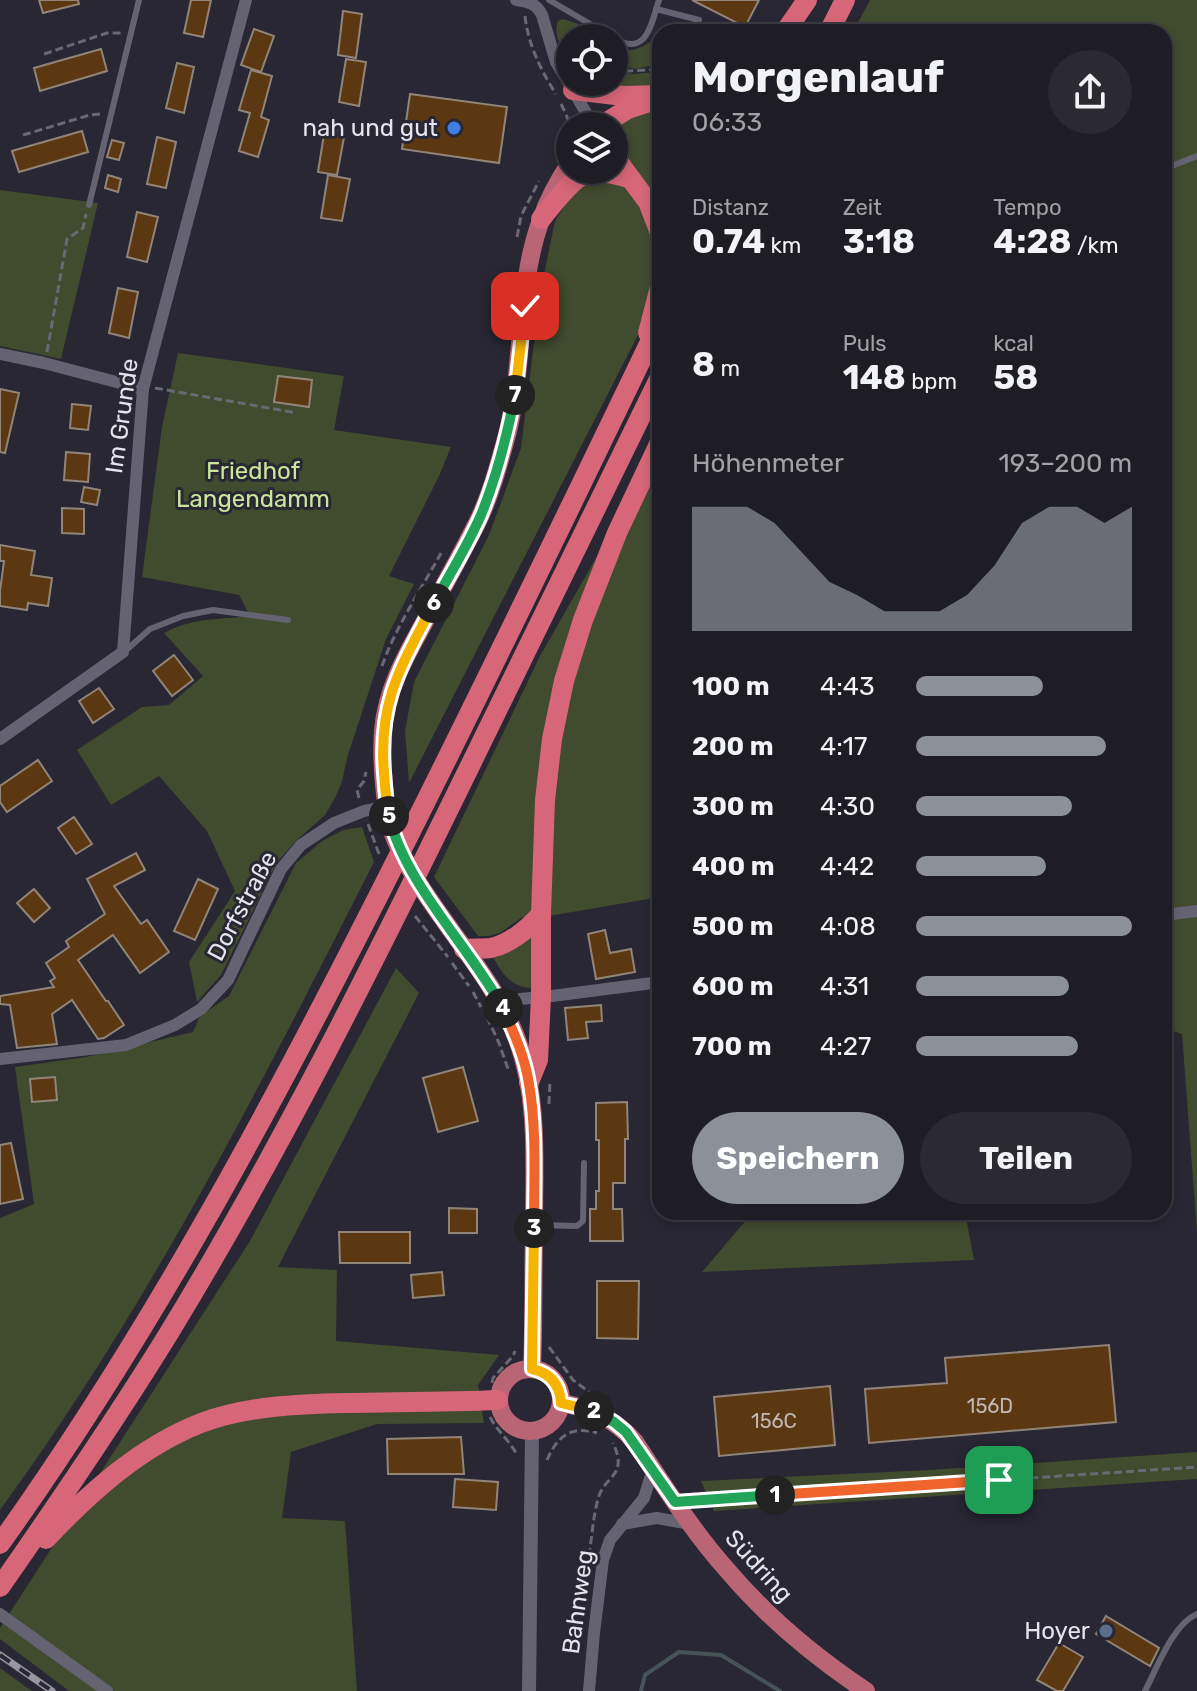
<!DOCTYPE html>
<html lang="de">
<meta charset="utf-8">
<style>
:root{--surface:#1e1d26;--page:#2b2a32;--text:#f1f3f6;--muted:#a1a2a7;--line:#3c3b43;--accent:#8c9099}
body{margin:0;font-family:Rubik,sans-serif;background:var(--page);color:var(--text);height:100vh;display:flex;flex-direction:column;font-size:30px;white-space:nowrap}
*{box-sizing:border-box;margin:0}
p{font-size:26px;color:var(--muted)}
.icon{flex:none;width:44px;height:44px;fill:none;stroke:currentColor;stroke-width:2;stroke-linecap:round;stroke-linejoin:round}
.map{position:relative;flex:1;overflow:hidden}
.drawer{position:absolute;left:652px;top:24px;width:520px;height:1196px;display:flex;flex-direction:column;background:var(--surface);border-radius:24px;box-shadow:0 4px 12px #0003,0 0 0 2px var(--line)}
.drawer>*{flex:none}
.controls{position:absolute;left:556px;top:24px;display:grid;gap:16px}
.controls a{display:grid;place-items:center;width:72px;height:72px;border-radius:50%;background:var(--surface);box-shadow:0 4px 12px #0003,0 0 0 2px var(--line);font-size:40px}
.pin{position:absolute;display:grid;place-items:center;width:68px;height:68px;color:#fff;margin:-34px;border-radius:16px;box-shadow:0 4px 12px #0006}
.km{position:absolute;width:40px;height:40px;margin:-20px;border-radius:50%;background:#222;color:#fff;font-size:22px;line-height:40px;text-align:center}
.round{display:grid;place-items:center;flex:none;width:84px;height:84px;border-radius:42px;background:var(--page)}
.head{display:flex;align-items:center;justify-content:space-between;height:136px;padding:0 40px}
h1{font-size:44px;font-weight:700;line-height:60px}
.figures{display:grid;grid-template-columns:repeat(3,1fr);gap:12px;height:136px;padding:8px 40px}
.figures div{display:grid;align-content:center}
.figures b{font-size:34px;font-weight:700}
.figures small{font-size:22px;font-weight:400}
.figures p{font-size:22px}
.chart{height:224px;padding:16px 40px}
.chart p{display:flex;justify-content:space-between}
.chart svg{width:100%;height:144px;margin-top:8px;fill:var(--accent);opacity:.7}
.cta{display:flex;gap:16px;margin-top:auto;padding:16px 40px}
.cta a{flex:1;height:92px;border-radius:48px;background:var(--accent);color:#fff;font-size:32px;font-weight:700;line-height:92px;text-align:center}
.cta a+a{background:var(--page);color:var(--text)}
ul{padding:0 40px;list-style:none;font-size:26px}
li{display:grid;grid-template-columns:128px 96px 1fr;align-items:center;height:60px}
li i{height:20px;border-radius:10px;background:var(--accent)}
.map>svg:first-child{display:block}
</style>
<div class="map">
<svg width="1197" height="1691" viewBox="0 0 1197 1691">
<rect width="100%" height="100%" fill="#282733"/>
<!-- green -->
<g fill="#414b2e">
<path d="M870 0H1197V1232L1182 1034 1164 1028V32H853Z"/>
<path d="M563 19 576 23 599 38H570V58L568 59C561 47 553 34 558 21Z"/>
<path d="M659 32 660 64 635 69 614 62V47C632 55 644 47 658 36Z"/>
<path d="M614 69 632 74 660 72V88L615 89 588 82H614Z"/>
<path d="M660 106V207L614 144V126L630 116Z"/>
<path d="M601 178 617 181 631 191 653 234 657 272 641 329 409 783 405 731 414 682 489 535 521 448 540 294 555 221 576 187Z"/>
<path d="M0 190 98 203 61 359 0 346Z"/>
<path d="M178 353 344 376 334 430 451 447 439 476 389 576 414 584 386 639 347 758 342 782 335 798 325 815 297 840 277 862 221 975 197 1002 189 962 235 891 207 831 159 776 111 805 77 750 142 707 169 705 203 676 164 633C194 617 218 620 250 616L239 595 142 577 162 427Z"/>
<path d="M660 446V897L549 916 521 918 500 933 489 936H478L434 877 540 656Z"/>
<path d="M362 827 374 862C261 1085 148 1308 0 1510V1218L34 1204 15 1067 86 1057 193 1032 200 1016 229 996 296 863 322 841 343 830Z"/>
<path d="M533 932V988C509 988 502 972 491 954Z"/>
<path d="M396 968 419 993 278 1267 337 1270 336 1341 499 1355 478 1385 484 1423 377 1424 291 1452 282 1518 345 1521 357 1691H69L0 1639V1628L250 1241Z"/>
<path d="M753 1212H965L974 1260 702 1272Z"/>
<path d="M1197 1452V1479L714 1511 701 1481 929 1470Z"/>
<path d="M0 1668 4 1671 32 1691H0Z"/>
</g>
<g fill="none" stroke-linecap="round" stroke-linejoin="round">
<!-- stream -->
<path stroke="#465458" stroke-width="4" d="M641 1691 645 1675 679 1652 721 1655 780 1691"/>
</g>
<!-- building -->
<g fill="#5b3812" stroke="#918479" stroke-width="2">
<path d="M39 0H78L79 4 43 13Z"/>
<path d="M191 0H211L203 37 184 33Z"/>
<path d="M692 0H759L745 27Z"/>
<path d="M343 11 362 14 356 58 338 55Z"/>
<path d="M254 29 274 36 261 72 241 65Z"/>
<path d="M101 49 107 71 40 91 34 68Z"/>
<path d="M346 59 366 62 359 106 339 102Z"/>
<path d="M177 63 194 67 184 113 166 108Z"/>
<path d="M251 70 272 76 261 117 269 120 258 157 239 151 250 113 239 110Z"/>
<path d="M410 94 507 107 499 163 402 149Z"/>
<path d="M325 128 345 132 337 175 318 172Z"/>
<path d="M82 131 88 152 19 172 12 151Z"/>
<path d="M157 137 176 142 166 188 147 184Z"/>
<path d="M112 140 124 143 119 160 107 157Z"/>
<path d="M108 175 121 179 118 192 105 188Z"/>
<path d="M328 175 350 179 342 221 321 218Z"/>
<path d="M137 212 158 217 147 262 127 257Z"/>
<path d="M118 288 138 292 129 338 109 333Z"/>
<path d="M278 376 312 380 309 407 274 402Z"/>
<path d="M0 389 19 393 5 453 0 452Z"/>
<path d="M72 404 91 406 88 430 70 428Z"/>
<path d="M66 452 90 454 88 482 64 480Z"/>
<path d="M84 487 100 490 97 505 81 502Z"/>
<path d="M62 508 84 509V534L62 533Z"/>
<path d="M0 545 35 551 31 575 52 578 48 606 28 603 27 610 0 606V591L4 561H0Z"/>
<path d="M174 655 193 680 172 696 153 671Z"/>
<path d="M99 688 114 709 93 723 79 701Z"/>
<path d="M38 760 52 781 7 812 0 802V786Z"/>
<path d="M74 817 92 844 76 854 58 828Z"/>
<path d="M136 853 145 870 114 886 141 924 147 920 169 952 140 973 113 935 78 960 106 1001H108L124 1025 104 1038 98 1039 72 1000 52 1014 57 1044 17 1048 10 1005 0 1004V996L54 987 50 981 55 978 46 963 69 947 66 941 105 914 87 879Z"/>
<path d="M198 879 218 889 195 940 174 931Z"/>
<path d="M34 889 50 908 34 922 17 903Z"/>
<path d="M605 930 610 953 631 949 635 972 596 979 588 934Z"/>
<path d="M601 1005 602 1021 586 1022 588 1038 568 1040 565 1008Z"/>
<path d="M463 1067 478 1121 438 1132 423 1078Z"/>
<path d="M55 1077 57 1100 32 1102 30 1079Z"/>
<path d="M627 1102 628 1139H625V1183H613V1209H622L623 1241H590V1209H596V1191H599V1140H596V1103Z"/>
<path d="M11 1143 23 1199 0 1204V1145Z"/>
<path d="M449 1208 477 1209V1233H449Z"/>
<path d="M339 1232H410V1263H340Z"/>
<path d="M442 1272 444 1295 413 1298 411 1275Z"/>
<path d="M597 1281H639L638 1339 597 1338Z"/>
<path d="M1109 1345 1116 1422 869 1443 865 1389 947 1383 945 1358Z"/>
<path d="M830 1386 835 1445 719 1456 714 1397Z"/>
<path d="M461 1437 464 1474H388L387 1439Z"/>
<path d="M455 1479 498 1482 496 1510 453 1507Z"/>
<path d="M1106 1616 1159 1648 1150 1666 1096 1634Z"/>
<path d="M1059 1643 1083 1657 1063 1691H1057L1037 1680Z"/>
</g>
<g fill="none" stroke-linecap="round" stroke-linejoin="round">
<!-- path -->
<g stroke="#696973" stroke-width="3" stroke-dasharray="8 4" stroke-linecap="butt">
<path d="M525 16C528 44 541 71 556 94"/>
<path d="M44 54 107 33H121"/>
<path d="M614 66 629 71 660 69"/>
<path d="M561 104C571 123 572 130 561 149"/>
<path d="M23 135 90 115 100 114"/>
<path d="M517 237 521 216 539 181"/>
<path d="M47 352 67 239 83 228 86 214"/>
<path d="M155 388 297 413"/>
<path d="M382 666C396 626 421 590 441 553"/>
<path d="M359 798 357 790 364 781 366 772"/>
<path d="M368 824 379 854"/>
<path d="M415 916 448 957"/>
<path d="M452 963 469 986"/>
<path d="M473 992 481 1007"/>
<path d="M487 1017 499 1043 508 1069"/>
<path d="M549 1104 550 1080"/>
<path d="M549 1347 573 1380 589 1392"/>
<path d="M492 1383 493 1378 513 1356 515 1351"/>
<path d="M490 1417C497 1431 509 1440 516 1453"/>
<path d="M547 1460C557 1436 572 1425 597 1433"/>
<path d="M695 1500 1197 1467"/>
<path d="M589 1556C592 1537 593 1517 598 1499 604 1475 629 1477 613 1443"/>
</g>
<!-- service -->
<g stroke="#656372" stroke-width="6">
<path d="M549 0 614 38"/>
<path d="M656 9 699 20"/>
<path d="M614 38C647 58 651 24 659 0"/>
<path d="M1164 169 1197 156"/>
<path d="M89 205 139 0"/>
<path d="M124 652 150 629 183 616 213 610 288 620"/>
<path d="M537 1225 577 1226 583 1221 584 1163"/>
<path d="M1145 1691C1157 1668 1173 1624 1197 1614"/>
</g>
<!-- minor -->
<g stroke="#656372" stroke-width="12">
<path d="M516 0C529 2 536 3 542 15L556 62 594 126"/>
<path d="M0 354 44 363 143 389"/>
<path d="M0 739 123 652 143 389 246 0"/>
<path d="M1164 915 1197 911"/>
<path d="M502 1006 520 999 552 996 660 982"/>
<path d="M0 1059 126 1045 175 1025 201 1009 228 980 281 869 301 845 334 823 364 811 387 806"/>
<path d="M622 1524 657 1518 690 1524"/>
<path d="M0 1614 107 1691"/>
<path d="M589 1691 594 1633 603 1560 610 1540 644 1498 653 1469"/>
</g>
<!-- tertiary -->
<path stroke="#656372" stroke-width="14" d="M529 1691 532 1432"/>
<!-- primary -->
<g stroke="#ba6576" stroke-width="18">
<circle cx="530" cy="1400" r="31"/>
<path d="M532 1369C534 1322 533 1274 534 1227 534 1166 539 1100 518 1042 491 967 426 912 395 839 384 813 381 759 383 731 386 691 405 657 424 623 442 589 461 555 478 521 491 494 499 464 507 435 525 365 516 288 541 220 548 199 558 181 570 163"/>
<path d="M561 1403C591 1408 615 1419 635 1442 664 1486 693 1532 728 1571 768 1618 815 1657 866 1691"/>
</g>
<!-- trunk -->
<g stroke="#d66678" stroke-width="20">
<path d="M785 32 807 0"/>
<path d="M829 32 845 0"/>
<path d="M573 90 624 96 660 95"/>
<path d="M600 126 628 109 649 102"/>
<path d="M614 156 648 202 660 233"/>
<path d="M541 219C552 206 574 174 591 172 603 171 618 175 629 178"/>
<path d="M648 333 660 287"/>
<path d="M464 949C473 948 483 949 491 948 510 944 529 928 541 914"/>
<path d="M529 1082 538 1060 541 997V914L545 800 552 739 564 681 583 620 617 533 660 442"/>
<path d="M46 1539C90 1492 140 1447 201 1423 247 1406 298 1404 346 1403 397 1402 448 1402 498 1400"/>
<path d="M0 1544C155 1327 280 1092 399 855 488 678 574 500 660 321"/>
<path d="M0 1587C58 1504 116 1419 169 1333 280 1151 375 960 468 770 532 639 596 508 660 377"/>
</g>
<defs>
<path id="rail" d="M0 1655 52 1691"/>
</defs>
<!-- rail casing -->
<use href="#rail" stroke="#9696a0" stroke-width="7"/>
<!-- rail -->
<use href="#rail" stroke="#282733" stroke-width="4" stroke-dasharray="12" stroke-linecap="butt"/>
</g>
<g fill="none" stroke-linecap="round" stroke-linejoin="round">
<defs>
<path id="split-1" d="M775 1495 999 1480"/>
<path id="split-2" d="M594 1411 614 1422 626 1432 675 1502 775 1495"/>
<path id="split-3" d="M534 1228 532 1369C550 1373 560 1384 561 1403L594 1411"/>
<path id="split-4" d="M503 1008C514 1033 525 1057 529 1084 537 1131 534 1180 534 1228"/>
<path id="split-5" d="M389 816C405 884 469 946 503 1008"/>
<path id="split-6" d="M389 816C386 802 385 787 384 773 378 700 402 665 434 603"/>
<path id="split-7" d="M434 603C450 574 468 545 481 515 497 476 507 436 515 395"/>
<path id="split-8" d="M515 395 525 306"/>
</defs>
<!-- split-1 casing -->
<use href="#split-1" stroke="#fff" stroke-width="16"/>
<!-- split-2 casing -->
<use href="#split-2" stroke="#fff" stroke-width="16"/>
<!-- split-3 casing -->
<use href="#split-3" stroke="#fff" stroke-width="16"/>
<!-- split-4 casing -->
<use href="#split-4" stroke="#fff" stroke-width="16"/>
<!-- split-5 casing -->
<use href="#split-5" stroke="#fff" stroke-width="16"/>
<!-- split-6 casing -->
<use href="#split-6" stroke="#fff" stroke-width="16"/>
<!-- split-7 casing -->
<use href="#split-7" stroke="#fff" stroke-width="16"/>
<!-- split-8 casing -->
<use href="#split-8" stroke="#fff" stroke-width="16"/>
<!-- split-1 -->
<use href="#split-1" stroke="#f0652b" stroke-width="10"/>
<!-- split-2 -->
<use href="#split-2" stroke="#22a559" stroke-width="10"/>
<!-- split-3 -->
<use href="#split-3" stroke="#f5b400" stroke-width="10"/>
<!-- split-4 -->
<use href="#split-4" stroke="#f0652b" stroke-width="10"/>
<!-- split-5 -->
<use href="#split-5" stroke="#22a559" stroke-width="10"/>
<!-- split-6 -->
<use href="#split-6" stroke="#f5b400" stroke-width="10"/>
<!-- split-7 -->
<use href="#split-7" stroke="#22a559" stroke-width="10"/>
<!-- split-8 -->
<use href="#split-8" stroke="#f5b400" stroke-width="10"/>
</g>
<!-- markers -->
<circle fill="#3f7fe0" stroke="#282733" stroke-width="3" cx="454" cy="128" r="8"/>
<circle fill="#5c6f8a" stroke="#282733" stroke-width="3" cx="1106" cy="1631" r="8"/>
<g text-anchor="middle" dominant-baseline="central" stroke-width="6" stroke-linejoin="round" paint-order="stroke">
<!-- number labels -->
<g font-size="20" fill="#c2b9b6">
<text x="990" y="1406">156D</text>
<text x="774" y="1421">156C</text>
</g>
<!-- poi labels -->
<g font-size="24" fill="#e4e4ec" stroke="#282733" text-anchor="end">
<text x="438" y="128">nah und gut</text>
<text x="1090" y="1631">Hoyer</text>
</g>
<!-- street labels -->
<g font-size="24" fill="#e4e4ec" stroke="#282733">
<text transform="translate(122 416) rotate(-82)">Im Grunde</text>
<text transform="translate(242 906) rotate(-62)">Dorfstraße</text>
<text transform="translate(759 1566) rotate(48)">Südring</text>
<text transform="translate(578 1602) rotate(-82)">Bahnweg</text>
</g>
<!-- park labels -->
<g font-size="24" fill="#cbe59a" stroke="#282733">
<text x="253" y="471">Friedhof<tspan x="253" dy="28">Langendamm</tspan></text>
</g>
</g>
</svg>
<div class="controls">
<a><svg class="icon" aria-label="locate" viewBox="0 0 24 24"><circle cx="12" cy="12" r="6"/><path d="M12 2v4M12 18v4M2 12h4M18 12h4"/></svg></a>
<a><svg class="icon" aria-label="layers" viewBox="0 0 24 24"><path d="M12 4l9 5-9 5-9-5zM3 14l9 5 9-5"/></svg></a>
</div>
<div class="pin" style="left:999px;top:1480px;background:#1e9e55"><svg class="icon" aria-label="arrive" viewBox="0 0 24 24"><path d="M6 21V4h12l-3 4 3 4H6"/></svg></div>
<div class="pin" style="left:525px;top:306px;background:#d93025"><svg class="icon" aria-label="check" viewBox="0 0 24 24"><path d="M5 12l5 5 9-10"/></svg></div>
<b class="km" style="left:775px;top:1495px">1</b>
<b class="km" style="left:594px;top:1411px">2</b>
<b class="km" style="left:534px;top:1228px">3</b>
<b class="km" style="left:503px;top:1008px">4</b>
<b class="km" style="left:389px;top:816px">5</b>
<b class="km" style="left:434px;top:603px">6</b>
<b class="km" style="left:515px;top:395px">7</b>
<section class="drawer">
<div class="head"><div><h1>Morgenlauf</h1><p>06:33</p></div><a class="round"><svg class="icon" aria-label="share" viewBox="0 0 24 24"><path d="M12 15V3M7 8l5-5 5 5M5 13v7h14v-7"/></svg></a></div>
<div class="figures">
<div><p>Distanz</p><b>0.74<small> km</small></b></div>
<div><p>Zeit</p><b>3:18</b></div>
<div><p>Tempo</p><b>4:28<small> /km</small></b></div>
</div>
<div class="figures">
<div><b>8<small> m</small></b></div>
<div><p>Puls</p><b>148<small> bpm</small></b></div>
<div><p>kcal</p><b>58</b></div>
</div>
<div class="chart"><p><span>Höhenmeter</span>193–200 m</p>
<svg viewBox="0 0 160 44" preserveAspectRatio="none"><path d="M0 44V6L10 6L20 6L30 11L40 20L50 29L60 33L70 38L80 38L90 38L100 33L110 24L120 11L130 6L140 6L150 11L160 6V44z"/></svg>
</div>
<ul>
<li><b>100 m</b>4:43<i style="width:59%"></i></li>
<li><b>200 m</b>4:17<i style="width:88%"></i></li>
<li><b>300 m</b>4:30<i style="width:72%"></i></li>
<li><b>400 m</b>4:42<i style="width:60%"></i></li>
<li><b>500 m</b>4:08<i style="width:100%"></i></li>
<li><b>600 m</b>4:31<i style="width:71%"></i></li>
<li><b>700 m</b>4:27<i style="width:75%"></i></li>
</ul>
<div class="cta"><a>Speichern</a><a>Teilen</a></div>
</section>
</div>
